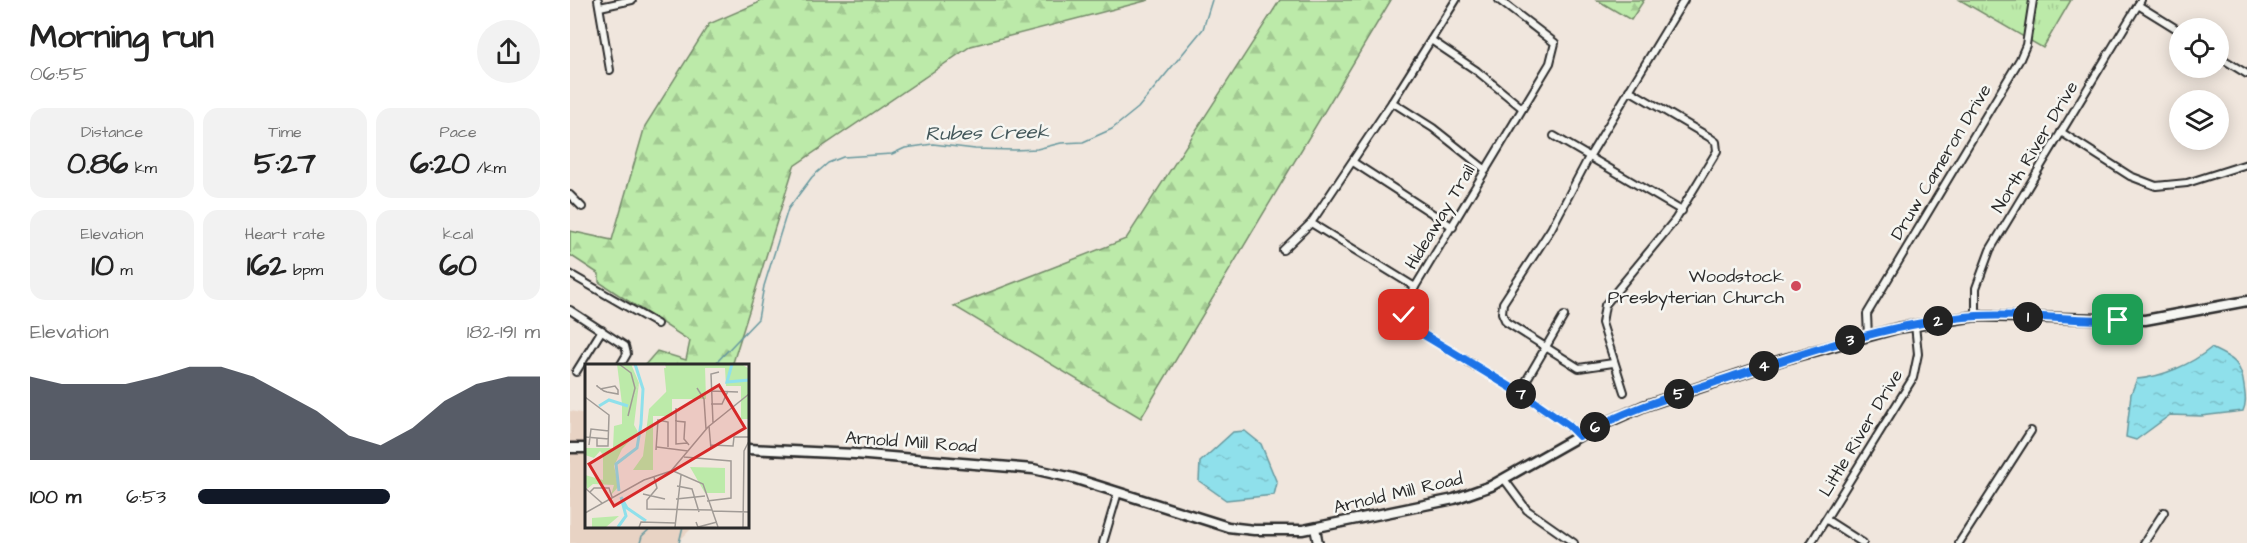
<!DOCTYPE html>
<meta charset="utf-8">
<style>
:root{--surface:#fff;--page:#f2f2f2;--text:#222;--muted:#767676;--accent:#111827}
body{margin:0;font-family:"Architects Daughter",sans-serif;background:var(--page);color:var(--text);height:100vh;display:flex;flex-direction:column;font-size:22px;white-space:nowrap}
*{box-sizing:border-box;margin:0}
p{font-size:20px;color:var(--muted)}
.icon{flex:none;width:33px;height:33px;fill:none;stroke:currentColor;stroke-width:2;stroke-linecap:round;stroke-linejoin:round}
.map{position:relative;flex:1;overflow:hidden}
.side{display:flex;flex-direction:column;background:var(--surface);width:570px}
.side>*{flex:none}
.fabs{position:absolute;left:1599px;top:18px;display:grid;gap:12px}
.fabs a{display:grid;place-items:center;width:60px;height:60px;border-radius:50%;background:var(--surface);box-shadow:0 3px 15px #0003;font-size:30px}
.pin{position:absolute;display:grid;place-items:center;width:51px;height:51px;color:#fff;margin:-26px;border-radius:12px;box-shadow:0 3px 9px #0006}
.km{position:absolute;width:30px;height:30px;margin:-15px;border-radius:50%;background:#222;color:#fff;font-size:16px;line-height:30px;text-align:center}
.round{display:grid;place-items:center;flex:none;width:63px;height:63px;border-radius:32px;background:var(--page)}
.summary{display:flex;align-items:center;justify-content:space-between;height:102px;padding:0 30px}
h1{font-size:33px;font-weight:700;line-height:45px}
.figures{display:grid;grid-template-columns:repeat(3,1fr);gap:9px;height:102px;padding:6px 30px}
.figures div{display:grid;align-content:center;border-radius:15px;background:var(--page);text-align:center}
.figures b{font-size:30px;font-weight:700}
.figures small{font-size:16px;font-weight:400}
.figures p{font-size:16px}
.chart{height:168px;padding:12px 30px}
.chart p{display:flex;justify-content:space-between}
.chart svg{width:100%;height:108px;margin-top:6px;fill:var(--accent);opacity:.7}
ul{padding:0 30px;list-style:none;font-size:20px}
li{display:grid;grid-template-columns:96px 72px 1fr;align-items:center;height:45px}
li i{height:15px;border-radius:8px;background:var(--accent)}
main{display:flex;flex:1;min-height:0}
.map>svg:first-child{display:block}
</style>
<main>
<section class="side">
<div class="summary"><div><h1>Morning run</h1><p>06:55</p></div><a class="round"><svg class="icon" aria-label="share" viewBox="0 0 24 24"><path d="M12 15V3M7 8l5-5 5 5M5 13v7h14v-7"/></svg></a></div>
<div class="figures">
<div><p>Distance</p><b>0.86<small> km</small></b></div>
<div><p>Time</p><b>5:27</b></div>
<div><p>Pace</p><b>6:20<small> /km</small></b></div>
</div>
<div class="figures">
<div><p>Elevation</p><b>10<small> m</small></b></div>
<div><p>Heart rate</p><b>162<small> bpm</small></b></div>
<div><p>kcal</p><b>60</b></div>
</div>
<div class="chart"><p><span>Elevation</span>182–191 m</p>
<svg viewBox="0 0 160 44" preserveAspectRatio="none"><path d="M0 44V10L10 13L20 13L30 13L40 10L50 6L60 6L70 10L80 17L90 24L100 34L110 38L120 31L130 20L140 13L150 10L160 10V44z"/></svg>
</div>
<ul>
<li><b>100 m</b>6:53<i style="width:56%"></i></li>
</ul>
</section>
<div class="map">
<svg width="1677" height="543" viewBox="0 0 1677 543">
<defs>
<pattern id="forest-firs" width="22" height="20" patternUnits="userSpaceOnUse" patternTransform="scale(1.5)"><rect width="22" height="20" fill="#bceaa9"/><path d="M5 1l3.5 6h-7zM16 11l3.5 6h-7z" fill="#a2c992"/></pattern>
<pattern id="park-tufts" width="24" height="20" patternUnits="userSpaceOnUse" patternTransform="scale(1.5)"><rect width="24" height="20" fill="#bceaa9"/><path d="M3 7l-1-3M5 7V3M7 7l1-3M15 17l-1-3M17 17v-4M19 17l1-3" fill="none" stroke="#a2c992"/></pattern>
<pattern id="water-ripples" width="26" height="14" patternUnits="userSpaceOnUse" patternTransform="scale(1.5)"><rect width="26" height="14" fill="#8fe0eb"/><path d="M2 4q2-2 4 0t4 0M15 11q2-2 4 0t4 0" fill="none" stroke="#7cc0ca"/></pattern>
</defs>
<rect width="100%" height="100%" fill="#f0e6dd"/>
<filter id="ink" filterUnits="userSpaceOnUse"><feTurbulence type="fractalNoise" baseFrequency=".0167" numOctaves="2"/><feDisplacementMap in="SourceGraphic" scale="12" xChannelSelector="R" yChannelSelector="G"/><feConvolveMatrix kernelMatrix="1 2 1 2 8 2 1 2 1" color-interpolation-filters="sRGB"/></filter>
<g filter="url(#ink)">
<!-- built -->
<path fill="#e8d3c4" d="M0 411 16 414V526L123 527 107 543H0Z"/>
<!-- forest -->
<g fill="url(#forest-firs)" stroke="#748a6a" stroke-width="1.5">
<path d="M189 0H579L401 46 224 166 162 366H74L87 351 116 360 120 341 29 282V274L0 255V231L42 240 75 126 139 24 188 3Z"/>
<path d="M710 0H821L571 418 384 306 556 239Z"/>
<path d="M1027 0H1074L1061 20Z"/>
</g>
<!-- park -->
<path fill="url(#park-tufts)" stroke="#748a6a" stroke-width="1.5" d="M1390 0H1501L1473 48Z"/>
<!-- water -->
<g fill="url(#water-ripples)" stroke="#67989e" stroke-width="1.5">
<path d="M1641 348C1662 358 1671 361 1674 386 1675 395 1677 402 1673 411L1631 416 1600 415 1566 440 1556 437 1561 394 1567 379C1592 377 1622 364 1641 348Z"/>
<path d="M675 431 691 444 707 483 704 495 656 500 629 481 630 462 663 432Z"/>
</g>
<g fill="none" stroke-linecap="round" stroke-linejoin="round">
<!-- stream -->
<g stroke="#67989e" stroke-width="1.5">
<path d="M143 366 188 319 194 286 218 209 242 177 258 163 273 157 322 154 335 148 363 144 405 149 444 150 467 149 491 143 513 142 542 129 568 108 633 29 642 0"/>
<path d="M70 543 72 536 83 526"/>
<path d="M109 543 113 526"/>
</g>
<defs>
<g id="minor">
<path d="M28 0 40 70"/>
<path d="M929 0 985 43 980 63 845 287C836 303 831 310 841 327L965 402 998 425 1009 436"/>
<path d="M1568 5 1610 31"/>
<path d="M30 7 62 0"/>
<path d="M861 40 907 71 952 108"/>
<path d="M1648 56 1677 74"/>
<path d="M822 102 863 128 916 170"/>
<path d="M1491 132 1560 176 1586 186 1617 183 1677 164"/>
<path d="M984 136 1112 211"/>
<path d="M783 162 883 227"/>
<path d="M0 195 12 207"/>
<path d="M741 223 845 287"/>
<path d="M713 250 741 223 822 102 886 0"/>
<path d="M0 274 87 324"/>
<path d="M0 310 55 346 57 354 50 366"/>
<path d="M1406 316V288L1420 250 1571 0"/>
<path d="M1298 336 1297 314 1450 59 1456 45 1463 0"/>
<path d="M1043 363 1009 368 936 322 932 313 933 303 981 229 1019 157 1114 0"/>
<path d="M6 372 32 330"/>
<path d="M1054 392 1032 323 1035 305 1105 220 1147 151 1146 142 1139 137 1059 90"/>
<path d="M949 393 994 316"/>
<path d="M934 479 957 510 1004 543"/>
<path d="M1257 520 1293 543"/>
<path d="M533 543 548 492"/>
<path d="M1241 543 1343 378 1348 354 1345 325"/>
<path d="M1389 543 1461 431"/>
<path d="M1574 543 1594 512"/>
</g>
<path id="tertiary" d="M745 528 748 543"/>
<g id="secondary">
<path d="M0 448H16"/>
<path d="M177 449 285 454 463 469 503 478 658 527 684 530H733L884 499 921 486 1018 431 1074 406 1212 360 1328 328 1406 316 1575 320 1677 301"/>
</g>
</defs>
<!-- minor casing -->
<use href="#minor" stroke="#2b2b2b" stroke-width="10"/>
<!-- tertiary casing -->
<use href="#tertiary" stroke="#2b2b2b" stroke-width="12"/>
<!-- secondary casing -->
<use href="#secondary" stroke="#2b2b2b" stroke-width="13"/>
<!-- minor -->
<use href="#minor" stroke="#f6f6f2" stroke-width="6"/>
<!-- tertiary -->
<use href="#tertiary" stroke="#f6f6f2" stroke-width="8"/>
<!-- secondary -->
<use href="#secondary" stroke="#f6f6f2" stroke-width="8"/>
</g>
</g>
<g fill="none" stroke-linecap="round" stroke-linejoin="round" filter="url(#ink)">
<defs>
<path id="route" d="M834 315 841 327 965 402 998 425 1009 436C1057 409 1109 394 1161 377 1241 351 1323 322 1407 316 1454 313 1501 321 1548 320"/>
</defs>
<!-- route casing -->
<use href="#route" stroke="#fff" stroke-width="12"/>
<!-- route -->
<use href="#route" stroke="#1a73e8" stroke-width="8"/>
</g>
<!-- markers -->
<circle fill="#d1495b" stroke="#f6f6f2" stroke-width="2" cx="1226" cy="286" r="6"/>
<g text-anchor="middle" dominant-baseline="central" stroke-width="5" stroke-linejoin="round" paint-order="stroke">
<!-- street labels -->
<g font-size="18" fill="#2b2b2b" stroke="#f6f6f2">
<text transform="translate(1465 147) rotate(-59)">North River Drive</text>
<text transform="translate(1371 162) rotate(-59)">Druw Cameron Drive</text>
<text transform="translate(870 217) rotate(-59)">Hideaway Trail</text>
<text transform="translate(1291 433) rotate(-59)">Little River Drive</text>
<text transform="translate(341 442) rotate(4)">Arnold Mill Road</text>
<text transform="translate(828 493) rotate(-13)">Arnold Mill Road</text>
</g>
<!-- poi labels -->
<g font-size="18" fill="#2b2b2b" stroke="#f6f6f2" text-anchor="end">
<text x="1214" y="276">Woodstock<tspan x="1214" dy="21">Presbyterian Church</tspan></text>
</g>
<!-- water labels -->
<g font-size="20" font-style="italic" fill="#44585b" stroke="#f6f6f2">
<text transform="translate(417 133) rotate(-1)">Rubes Creek</text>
</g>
</g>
<!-- overview -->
<g transform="translate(15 364)">
<rect width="164" height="164" fill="#f0e6dd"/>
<path d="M80 0H156L163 4V55H156V22H141L140 4H81ZM54 19 49 61 53 68 37 85 29 102 34 122 26 131 29 121 8 120 2 125 0 111 18 116V91L15 87 9 94 0 91V84H28L29 62 37 60V40H46ZM82 27V35H87V52H68V106H48L58 92 64 45ZM34 152 21 163H7V154Z" fill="#bceaa9"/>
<path d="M32 0H46L54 19 46 41 37 40ZM120 3 121 35H82L79 4ZM105 103 140 104V129H120Z" fill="#bceaa9"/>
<path fill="none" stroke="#8fe0eb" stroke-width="3" d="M147 0 142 18 164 16M14 42 24 36 43 42M34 127 31 100 52 84 56 60 58 25 50 0M36 133 42 144 61 157M33 163 41 152 36 133"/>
<path fill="none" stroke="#a19b96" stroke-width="1.5" d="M34 0 46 9 50 24 43 52M12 21V22L19 27 22 28 33 30V26L30 22 15 25M112 24 119 35 121 65M126 27 153 28M0 33 24 51 23 82H12V74M126 40H137L143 27M91 44V80L102 79M90 57 100 58 99 75 104 81M128 59 126 10 134 8M124 62 126 85M0 73 24 75M4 81 6 65 24 67M126 81 148 82 149 73H164M72 83 103 87M71 86 73 56 83 58V83M99 93 146 97V134L122 137M86 106 118 120 133 163M69 113 72 124 62 136V145L127 146M92 122 107 125 114 148M0 124 17 139M5 128 9 124H24L27 133M58 130 80 135M91 135 120 132M127 147 164 148M0 149 59 116 86 107 123 63 164 30M111 158 113 163 132 158M54 163 56 158 90 159M90 163 96 111M158 163 159 87 164 77"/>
<path fill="#d62828" fill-opacity="0.15" stroke="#d62828" stroke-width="3" d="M134 21 160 64 29 142 4 100Z"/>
<rect width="164" height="164" fill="none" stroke="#2b2b2b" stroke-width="3"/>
</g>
</svg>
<div class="fabs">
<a><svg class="icon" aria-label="locate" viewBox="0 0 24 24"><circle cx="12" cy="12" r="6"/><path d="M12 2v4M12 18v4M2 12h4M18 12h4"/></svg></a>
<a><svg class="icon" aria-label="layers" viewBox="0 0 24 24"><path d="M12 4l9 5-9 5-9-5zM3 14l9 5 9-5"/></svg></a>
</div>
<div class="pin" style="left:1548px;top:320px;background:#1e9e55"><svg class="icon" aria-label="arrive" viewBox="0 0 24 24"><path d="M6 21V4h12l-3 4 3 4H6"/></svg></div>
<div class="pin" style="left:834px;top:315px;background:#d93025"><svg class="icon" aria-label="check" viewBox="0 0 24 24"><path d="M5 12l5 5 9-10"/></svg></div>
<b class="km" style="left:1458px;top:317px">1</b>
<b class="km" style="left:1368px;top:321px">2</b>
<b class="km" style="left:1280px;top:340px">3</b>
<b class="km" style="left:1194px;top:366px">4</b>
<b class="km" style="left:1109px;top:394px">5</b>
<b class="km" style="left:1025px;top:427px">6</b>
<b class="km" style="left:951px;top:394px">7</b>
</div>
</main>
